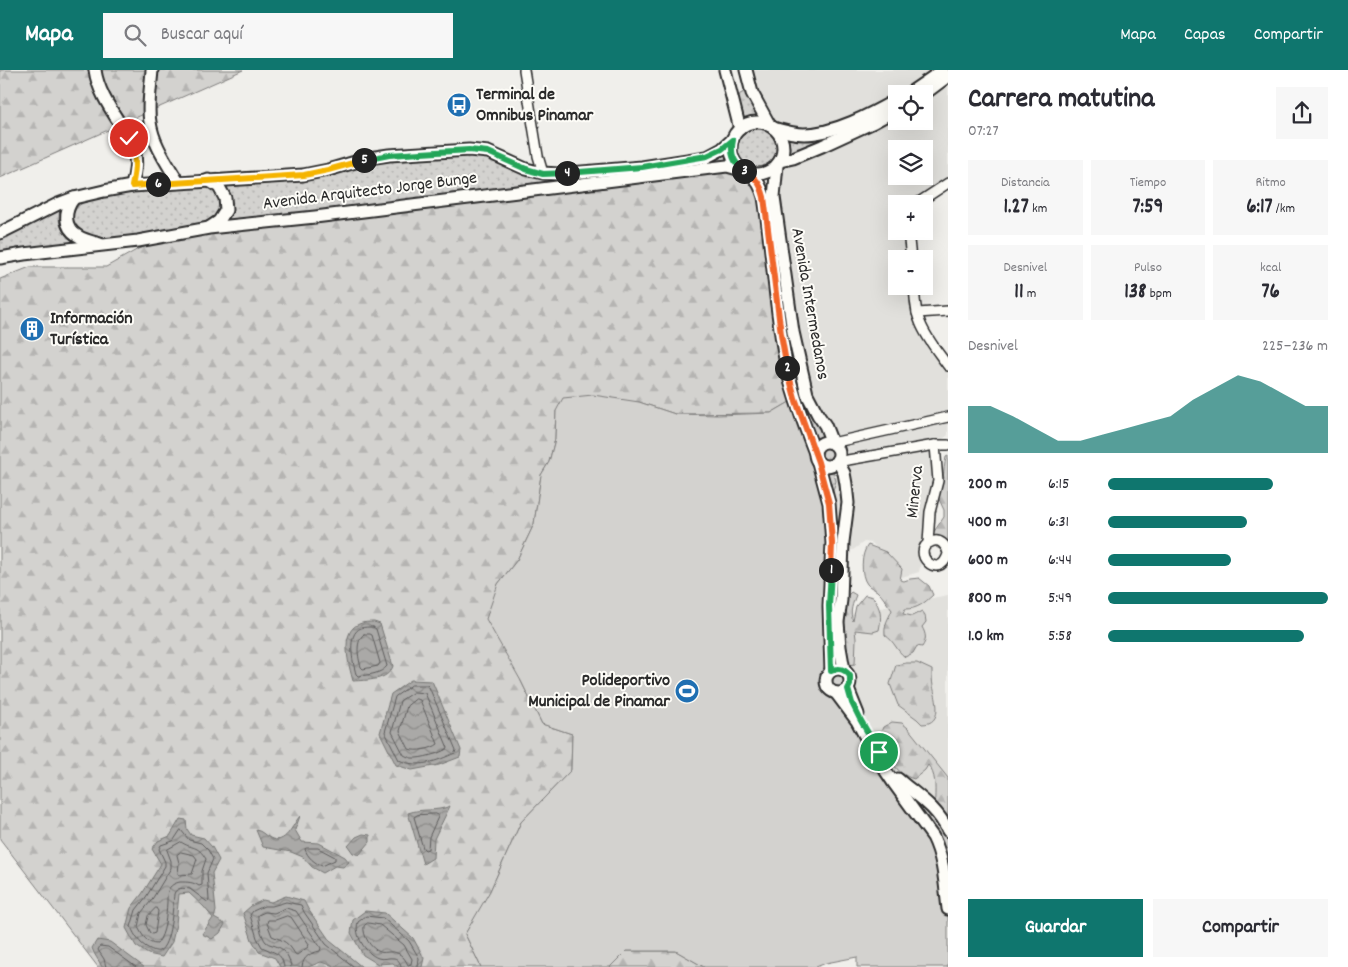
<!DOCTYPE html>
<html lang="es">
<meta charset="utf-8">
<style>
:root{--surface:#fff;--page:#f7f7f7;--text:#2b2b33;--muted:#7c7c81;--accent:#0f766e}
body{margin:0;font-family:Dekko,sans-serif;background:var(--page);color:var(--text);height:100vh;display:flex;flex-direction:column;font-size:19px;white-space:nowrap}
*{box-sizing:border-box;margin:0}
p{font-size:16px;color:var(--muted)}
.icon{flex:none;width:28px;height:28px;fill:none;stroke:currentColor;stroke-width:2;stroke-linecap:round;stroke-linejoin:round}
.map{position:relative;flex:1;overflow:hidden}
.sheet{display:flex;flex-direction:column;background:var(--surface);width:400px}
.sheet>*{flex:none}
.fabs{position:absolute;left:888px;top:15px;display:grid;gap:10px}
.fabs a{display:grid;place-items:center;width:45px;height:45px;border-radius:0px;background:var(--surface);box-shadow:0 5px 20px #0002;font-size:25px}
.pin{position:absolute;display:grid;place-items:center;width:42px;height:42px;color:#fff;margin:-21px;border:2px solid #fff;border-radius:50%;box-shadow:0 1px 5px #0007}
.km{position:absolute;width:25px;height:25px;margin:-12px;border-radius:50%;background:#222;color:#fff;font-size:14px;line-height:25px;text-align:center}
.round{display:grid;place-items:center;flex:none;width:52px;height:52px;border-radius:0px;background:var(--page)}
.headline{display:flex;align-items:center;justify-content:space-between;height:85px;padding:0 20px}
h1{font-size:28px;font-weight:700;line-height:38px}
.figures{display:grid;grid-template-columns:repeat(3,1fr);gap:8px;height:85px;padding:5px 20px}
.figures div{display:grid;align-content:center;border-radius:0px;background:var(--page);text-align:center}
.figures b{font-size:21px;font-weight:700}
.figures small{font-size:14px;font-weight:400}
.figures p{font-size:14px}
.chart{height:140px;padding:10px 20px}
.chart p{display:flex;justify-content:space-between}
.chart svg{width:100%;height:90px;margin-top:5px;fill:var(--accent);opacity:.7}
.button{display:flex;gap:10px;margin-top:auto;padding:10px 20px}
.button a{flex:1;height:58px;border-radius:0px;background:var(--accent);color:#fff;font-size:20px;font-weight:700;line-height:58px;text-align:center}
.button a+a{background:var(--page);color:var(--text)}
ul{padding:0 20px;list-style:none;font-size:16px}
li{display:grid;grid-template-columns:80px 60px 1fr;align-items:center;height:38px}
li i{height:12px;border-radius:6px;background:var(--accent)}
header{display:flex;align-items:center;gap:30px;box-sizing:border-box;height:70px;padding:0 25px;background:var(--accent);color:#fff}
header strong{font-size:24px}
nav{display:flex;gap:28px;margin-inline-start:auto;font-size:18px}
.search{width:350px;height:45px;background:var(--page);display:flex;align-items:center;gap:12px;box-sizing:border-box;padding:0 18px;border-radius:0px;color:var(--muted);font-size:19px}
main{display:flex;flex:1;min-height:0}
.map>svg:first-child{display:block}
</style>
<header>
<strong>Mapa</strong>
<div class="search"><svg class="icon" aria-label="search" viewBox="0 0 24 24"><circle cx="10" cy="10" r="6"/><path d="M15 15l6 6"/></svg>Buscar aquí</div>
<nav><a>Mapa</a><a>Capas</a><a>Compartir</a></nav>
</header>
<main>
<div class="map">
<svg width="948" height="897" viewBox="0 0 948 897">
<defs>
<pattern id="grass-dots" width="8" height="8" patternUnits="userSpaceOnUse" patternTransform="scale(1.25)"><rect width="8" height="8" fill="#d3d2cf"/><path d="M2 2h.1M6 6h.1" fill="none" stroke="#b5b4b2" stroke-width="1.8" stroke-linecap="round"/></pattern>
<pattern id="forest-firs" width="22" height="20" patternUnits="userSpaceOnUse" patternTransform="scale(1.25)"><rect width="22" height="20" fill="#d3d2cf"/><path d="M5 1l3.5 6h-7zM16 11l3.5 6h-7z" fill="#b5b4b2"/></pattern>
<pattern id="water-waves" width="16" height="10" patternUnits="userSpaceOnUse" patternTransform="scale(1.25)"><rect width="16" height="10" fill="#aaa9a7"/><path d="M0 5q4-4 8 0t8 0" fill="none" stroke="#8b8a88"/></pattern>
</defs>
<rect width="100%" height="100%" fill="#f0efeb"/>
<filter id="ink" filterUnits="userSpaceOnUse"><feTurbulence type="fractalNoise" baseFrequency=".02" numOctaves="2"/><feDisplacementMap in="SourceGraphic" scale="10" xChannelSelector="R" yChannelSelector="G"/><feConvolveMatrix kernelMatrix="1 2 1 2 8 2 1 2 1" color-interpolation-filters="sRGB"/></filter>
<g filter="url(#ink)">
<!-- built -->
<g fill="#e1e0dc" fill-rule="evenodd">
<path d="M745 0H948V113L916 134H896V161H908L911 189H896V216H914L917 243 948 296V365L935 375 938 411 919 502 902 507 872 473 864 472 853 480 841 481 832 473 829 433 836 411 838 384 795 329 770 166 780 91 783 82 782 73ZM896 24H924V51H896ZM896 79H924V106H896Z"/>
<path d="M948 525V759L898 708 889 698 862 651 853 633 847 602 829 548Z"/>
</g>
<!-- grass -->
<g fill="url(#grass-dots)" stroke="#7f7e7d">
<path d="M744 22 746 23 757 46 743 51 739 27 740 24Z"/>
<circle cx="756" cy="78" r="21"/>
<path d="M834 64 789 85 790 77 787 66C803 68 818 70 834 64Z"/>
<path d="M728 77V85L732 93 410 130 223 152C230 136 234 130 224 114L372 92 462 86H482L499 91 523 102 668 97Z"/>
<path d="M211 116C225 135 222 140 206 155L103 171 83 164 75 157 72 150 73 143 78 136 86 131 120 122Z"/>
<path d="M60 140C56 156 65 165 77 173L0 184V169L54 142Z"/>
<path d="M795 329 821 355 838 379V386L833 400 836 411 829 433Z"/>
<path d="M889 699 948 761V841Z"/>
</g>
<!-- forest -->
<g fill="url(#forest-firs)" stroke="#7f7e7d">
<path d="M0 0H243L0 108Z"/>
<path d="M727 96 759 112 795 329 771 343 675 344 639 332 556 341 555 369 549 392 541 405 534 454 517 490 498 514 521 611 542 654 572 664 571 700 521 752 485 832 465 864 481 897H98L0 769V209L30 197H106L140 178 209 158Z"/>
<path d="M948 386V484L936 477 933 463 944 447V440L938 427C944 415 943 401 946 387Z"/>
<path d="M868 475 886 482 902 499 900 510 904 511 910 509 919 508 929 516 933 525C924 533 918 539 905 539L903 544 912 546 922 541 925 545 926 552 922 557C926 564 927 570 922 577L917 576 913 583 905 587C896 580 895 572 885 565 884 553 888 550 892 540 887 534 883 526 877 521 873 518 869 517 867 514 860 505 861 483 868 475Z"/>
<path d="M851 522 856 525C853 533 849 542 853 551L856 536 865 525 873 527C881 539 882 546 879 560L873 562 855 560 856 569 855 594 849 595C843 576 835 536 851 522Z"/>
<path d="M906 593H917L932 600C932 605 932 611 933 616 936 629 944 654 922 654L917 649 898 635 890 614 896 595Z"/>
<path d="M892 652 902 653 908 658 948 708V764H944C925 745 944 713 928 695L925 700 914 709C895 704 887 685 878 669L883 657Z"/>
<path d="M626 881H676L704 897H610Z"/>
</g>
<!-- pitch -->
<path fill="#d3d2cf" stroke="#7f7e7d" d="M593 325 639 332 675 344 718 345 771 343 795 329 829 433V566L858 651 932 767 948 841V897H857V887L826 893 816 897H704L676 881H626L610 897H481L465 864 490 821 521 752 571 700 572 664 542 654 521 611 486 549 498 514 517 490 534 454 541 405 549 392 555 369 556 341 563 328Z"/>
<!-- water -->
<g fill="url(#water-waves)" stroke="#777775">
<path d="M374 552 380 554 393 596C388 611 367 610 353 611 349 596 339 562 359 554 363 552 370 552 374 552Z"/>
<path d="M411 610 432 611 461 680 460 687 439 695 412 700 396 695 380 663 391 624Z"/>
<path d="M450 736 434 769 433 788 423 794 408 743C422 738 437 742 450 736Z"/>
<path d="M300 746 295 760 302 772 319 773 345 787 349 792 343 797 335 796 323 803 312 797 303 787 291 782 263 777 256 760C262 761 264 765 270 768 286 776 292 755 300 746Z"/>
<path d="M180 749 186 750 187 759 191 765 204 768 212 777 219 790 212 803 216 841 214 848 225 854 220 863 212 869 202 864 213 848 204 837 189 823 179 824 176 854 172 872 162 887 148 884 136 876 126 858 131 838 142 824 161 794 152 779 158 771 170 766Z"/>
<path d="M363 764 370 765V772L359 785 353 783 348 776 356 767Z"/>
<path d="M286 826 304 831 308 839 330 871 362 897H334V896L321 892 308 897H280L275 888 259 882 252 870 243 843 251 836 263 830 271 832Z"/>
<path d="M365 841 385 843 413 868 424 888 422 897H398L393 893 378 894 363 885 351 863 353 850Z"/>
<path d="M97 870 110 872 144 897H102C99 890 94 885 92 878Z"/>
</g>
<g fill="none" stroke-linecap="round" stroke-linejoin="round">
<!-- shore -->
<g stroke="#5e5d5d" stroke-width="1">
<path d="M373 557 376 559 387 596C381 604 368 605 358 606L356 604C353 593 346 564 361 558 364 557 369 557 373 557Z"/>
<path d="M364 564H370L372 565 380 593 378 596 363 599 361 597C358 587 355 571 364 564Z"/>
<path d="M412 615H427L429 617 456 680 455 683C437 691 418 699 399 690L385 662 395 627Z"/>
<path d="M414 622 425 623 448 678C442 683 420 689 412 688 410 688 406 686 404 685L392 662 400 631Z"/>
<path d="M416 629 420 630 438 674C432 679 416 682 409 679L400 661 407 636Z"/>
<path d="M436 744 438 745V747L429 767 428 779 425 780 423 778 414 747 417 745Z"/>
<path d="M181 760 189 770 201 773 208 780 213 789 207 803 209 830 208 832 206 831 190 819C184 818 176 817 174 824 173 835 171 876 159 881 156 882 150 879 148 878 139 873 135 866 131 857L136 840 146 827 165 796V792L159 779 161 775 173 771Z"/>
<path d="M181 772C193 780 197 774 206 789L202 801V815L199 816C193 812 188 812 180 812 175 813 170 815 168 821 167 824 167 828 167 832 166 846 166 862 157 874 147 874 142 865 138 857L141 843 151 831 171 798V791L167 780Z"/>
<path d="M307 778H318L335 787V790L322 796C315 793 307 787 305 779Z"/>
<path d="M181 782 194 785 197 789 192 804 180 805 178 804 179 793 177 785Z"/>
<path d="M156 838 158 841 155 863 152 864 150 863 146 855 148 846Z"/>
<path d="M287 846 291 847 309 874 308 877 297 885 295 884C288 872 284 871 272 866L267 853 268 850H275Z"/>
<path d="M368 853 380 855 404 875 412 889 411 894 408 895C404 886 398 881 389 882 387 882 382 883 380 882 371 879 362 865 364 856Z"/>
<path d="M106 897 104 889 98 880 100 876 108 877 136 897"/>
<path d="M284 897C282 882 274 883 262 877L257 868 250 845 253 841 264 836H272L286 832 301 835 304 842 326 874 354 897"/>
<path d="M291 897C290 889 286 880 278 877 275 875 269 875 266 872 262 868 257 850 258 845L265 842 274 843 286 838 296 841 321 878 320 881C311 883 303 886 302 897"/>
<path d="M401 897C400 893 399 889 394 888 389 887 383 890 378 888 365 883 354 865 358 852L366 846 383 848 409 871 419 888 418 897"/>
</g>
<defs>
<g id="minor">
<path d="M524 0 538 86 543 103"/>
<path d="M916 134 948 113"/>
<path d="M908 161 911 189"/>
<path d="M914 216C915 228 915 241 920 252 926 268 938 282 948 296"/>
<path d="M917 243 948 241"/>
<path d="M832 373 948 347"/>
<path d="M837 390 842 391 935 375H948"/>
<path d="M928 473 930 442 938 411 935 375"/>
<path d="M948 483C946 475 940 468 931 472 909 481 939 513 948 484"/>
</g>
<g id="major">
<path d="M95 0C98 22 112 41 124 60 127 65 131 71 133 77 138 90 135 103 132 116"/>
<path d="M152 0C151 16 147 36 150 52 153 74 167 93 178 112"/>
<path d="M725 0 740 59"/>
<path d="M746 0 752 23 770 56"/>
<path d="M908 24 943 0"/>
<path d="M924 24 948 6"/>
<circle cx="757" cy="78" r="26"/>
<path d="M773 58C783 61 794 64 804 64 834 64 871 44 896 30"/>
<path d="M780 91 793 88 822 76 874 52 896 40"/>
<path d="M777 95 774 127 793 262 807 324 818 345 825 355 832 373"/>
<path d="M750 103C758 111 761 117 764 127 773 184 775 243 787 299 794 328 804 355 815 383"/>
<path d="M208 110 219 117 225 128 226 140 219 151 210 157"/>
<path d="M74 128C64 141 63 157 78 166 84 170 93 172 100 174"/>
<path d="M0 163 58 134 74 128 104 121 132 116 303 105 328 100 369 88 389 85 469 80 488 82 526 99 543 103 558 104 642 97 707 87 722 79 733 69"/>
<path d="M0 188 24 184 138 171 209 158 315 147 727 96 745 101"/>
<circle cx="827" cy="384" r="12"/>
<path d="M837 390 844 403 846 414 848 433 843 472 841 530 838 552 840 577 844 600"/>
<path d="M818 392 829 433 832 473 829 536 831 601"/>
<circle cx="838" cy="611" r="12"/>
<path d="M848 619 858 644"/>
<path d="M836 623 857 651 875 685 893 712 933 767C944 789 945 815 948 839"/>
<path d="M898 709C916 725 937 737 948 761"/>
</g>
</defs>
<!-- minor casing -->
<use href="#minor" stroke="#2b2b2b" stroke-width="12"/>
<!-- major casing -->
<use href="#major" stroke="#2b2b2b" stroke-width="15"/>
<!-- minor -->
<use href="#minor" stroke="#fdfcf7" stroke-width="9"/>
<!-- major -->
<use href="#major" stroke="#fdfcf7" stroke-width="11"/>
</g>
</g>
<g fill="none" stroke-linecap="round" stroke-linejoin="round" filter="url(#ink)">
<defs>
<path id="split-1" d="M831 500 829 536 831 601C839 597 845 599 850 606V615L848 619 852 633 860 649 879 682"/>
<path id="split-2" d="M787 298 795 328 818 392 829 433 832 473 831 500"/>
<path id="split-3" d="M744 101C756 106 761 115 764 127L781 264 787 298"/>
<path id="split-4" d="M567 103 642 97 707 86 722 79 733 70C730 83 733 92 744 101"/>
<path id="split-5" d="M364 90 389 85 469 80 488 82 526 99 543 104 567 103"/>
<path id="split-6" d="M158 114 304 105 328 100 364 90"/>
<path id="split-7" d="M129 68C137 84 136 99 132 116L158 114"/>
</defs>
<!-- split-1 casing -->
<use href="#split-1" stroke="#fff" stroke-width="10"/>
<!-- split-2 casing -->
<use href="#split-2" stroke="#fff" stroke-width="10"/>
<!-- split-3 casing -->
<use href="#split-3" stroke="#fff" stroke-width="10"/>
<!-- split-4 casing -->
<use href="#split-4" stroke="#fff" stroke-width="10"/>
<!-- split-5 casing -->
<use href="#split-5" stroke="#fff" stroke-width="10"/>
<!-- split-6 casing -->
<use href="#split-6" stroke="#fff" stroke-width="10"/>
<!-- split-7 casing -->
<use href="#split-7" stroke="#fff" stroke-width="10"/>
<!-- split-1 -->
<use href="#split-1" stroke="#22a559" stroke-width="6"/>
<!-- split-2 -->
<use href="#split-2" stroke="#f0652b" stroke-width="6"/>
<!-- split-3 -->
<use href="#split-3" stroke="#f0652b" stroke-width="6"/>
<!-- split-4 -->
<use href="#split-4" stroke="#22a559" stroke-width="6"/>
<!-- split-5 -->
<use href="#split-5" stroke="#22a559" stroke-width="6"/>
<!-- split-6 -->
<use href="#split-6" stroke="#f5b400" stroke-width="6"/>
<!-- split-7 -->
<use href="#split-7" stroke="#f5b400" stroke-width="6"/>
</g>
<!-- icons -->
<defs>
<symbol id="bus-disc" viewBox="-11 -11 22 22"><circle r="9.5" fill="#1f6fb2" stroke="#fdfcf7"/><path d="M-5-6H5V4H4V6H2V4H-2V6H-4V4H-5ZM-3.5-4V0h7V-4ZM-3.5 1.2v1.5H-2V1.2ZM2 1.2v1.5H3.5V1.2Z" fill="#fff"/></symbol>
<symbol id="building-disc" viewBox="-11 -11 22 22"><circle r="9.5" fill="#1f6fb2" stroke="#fdfcf7"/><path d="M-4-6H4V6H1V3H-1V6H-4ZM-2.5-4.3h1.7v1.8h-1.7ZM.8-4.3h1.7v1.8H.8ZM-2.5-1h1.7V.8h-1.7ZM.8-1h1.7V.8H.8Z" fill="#fff"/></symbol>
<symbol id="stadium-disc" viewBox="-11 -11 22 22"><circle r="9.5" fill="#1f6fb2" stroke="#fdfcf7"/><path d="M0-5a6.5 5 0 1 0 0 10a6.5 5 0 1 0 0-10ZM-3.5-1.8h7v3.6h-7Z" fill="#fff"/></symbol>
</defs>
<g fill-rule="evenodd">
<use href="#bus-disc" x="445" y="21" width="28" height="28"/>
<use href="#building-disc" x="18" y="245" width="28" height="28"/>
<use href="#stadium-disc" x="673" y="607" width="28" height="28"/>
</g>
<g text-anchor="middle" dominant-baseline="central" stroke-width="4" stroke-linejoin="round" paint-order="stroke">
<!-- poi labels -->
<g font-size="18" font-weight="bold" fill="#2b2b2b" stroke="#fdfcf7" text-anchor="start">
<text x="476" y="25">Terminal de<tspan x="476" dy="21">Omnibus Pinamar</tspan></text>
<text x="50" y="249">Información<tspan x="50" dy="21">Turística</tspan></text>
<text x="670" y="611" text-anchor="end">Polideportivo<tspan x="670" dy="21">Municipal de Pinamar</tspan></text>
</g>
<!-- street labels -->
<g font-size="18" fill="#2b2b2b" stroke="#fdfcf7">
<text transform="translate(370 122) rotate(-7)">Avenida Arquitecto Jorge Bunge</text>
<text transform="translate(809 234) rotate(80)">Avenida Intermedanos</text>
<text transform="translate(916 422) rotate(-84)">Minerva</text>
</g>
</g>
</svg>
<div class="fabs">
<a><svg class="icon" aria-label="locate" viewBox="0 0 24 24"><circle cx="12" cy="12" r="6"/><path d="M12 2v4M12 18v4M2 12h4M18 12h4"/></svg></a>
<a><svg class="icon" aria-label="layers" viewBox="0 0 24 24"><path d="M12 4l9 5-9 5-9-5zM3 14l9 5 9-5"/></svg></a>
<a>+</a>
<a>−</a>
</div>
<div class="pin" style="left:879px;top:682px;background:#1e9e55"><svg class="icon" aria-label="arrive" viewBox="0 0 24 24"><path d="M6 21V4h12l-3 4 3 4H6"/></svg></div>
<div class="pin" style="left:129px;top:68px;background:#d93025"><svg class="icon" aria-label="check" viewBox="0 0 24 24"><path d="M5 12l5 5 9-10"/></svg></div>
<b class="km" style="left:831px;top:500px">1</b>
<b class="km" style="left:787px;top:298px">2</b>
<b class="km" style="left:744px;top:101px">3</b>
<b class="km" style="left:567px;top:103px">4</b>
<b class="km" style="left:364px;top:90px">5</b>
<b class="km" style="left:158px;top:114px">6</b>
</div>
<section class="sheet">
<div class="headline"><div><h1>Carrera matutina</h1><p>07:27</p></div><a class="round"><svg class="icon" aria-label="share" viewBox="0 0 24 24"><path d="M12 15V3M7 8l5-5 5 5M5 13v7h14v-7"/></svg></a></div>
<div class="figures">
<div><p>Distancia</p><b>1.27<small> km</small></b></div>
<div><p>Tiempo</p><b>7:59</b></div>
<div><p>Ritmo</p><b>6:17<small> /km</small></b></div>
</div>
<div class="figures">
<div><p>Desnivel</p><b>11<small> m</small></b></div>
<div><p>Pulso</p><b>138<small> bpm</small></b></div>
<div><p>kcal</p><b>76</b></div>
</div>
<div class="chart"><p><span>Desnivel</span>225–236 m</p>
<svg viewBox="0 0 160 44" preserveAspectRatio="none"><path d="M0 44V21L10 21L20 26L30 32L40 38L50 38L60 35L70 32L80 29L90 26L100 18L110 12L120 6L130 9L140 15L150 21L160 21V44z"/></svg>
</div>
<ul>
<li><b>200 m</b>6:15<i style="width:75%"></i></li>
<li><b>400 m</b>6:31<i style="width:63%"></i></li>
<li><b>600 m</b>6:44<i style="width:56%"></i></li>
<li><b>800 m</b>5:49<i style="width:100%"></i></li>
<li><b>1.0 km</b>5:58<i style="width:89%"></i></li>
</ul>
<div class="button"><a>Guardar</a><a>Compartir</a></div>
</section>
</main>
